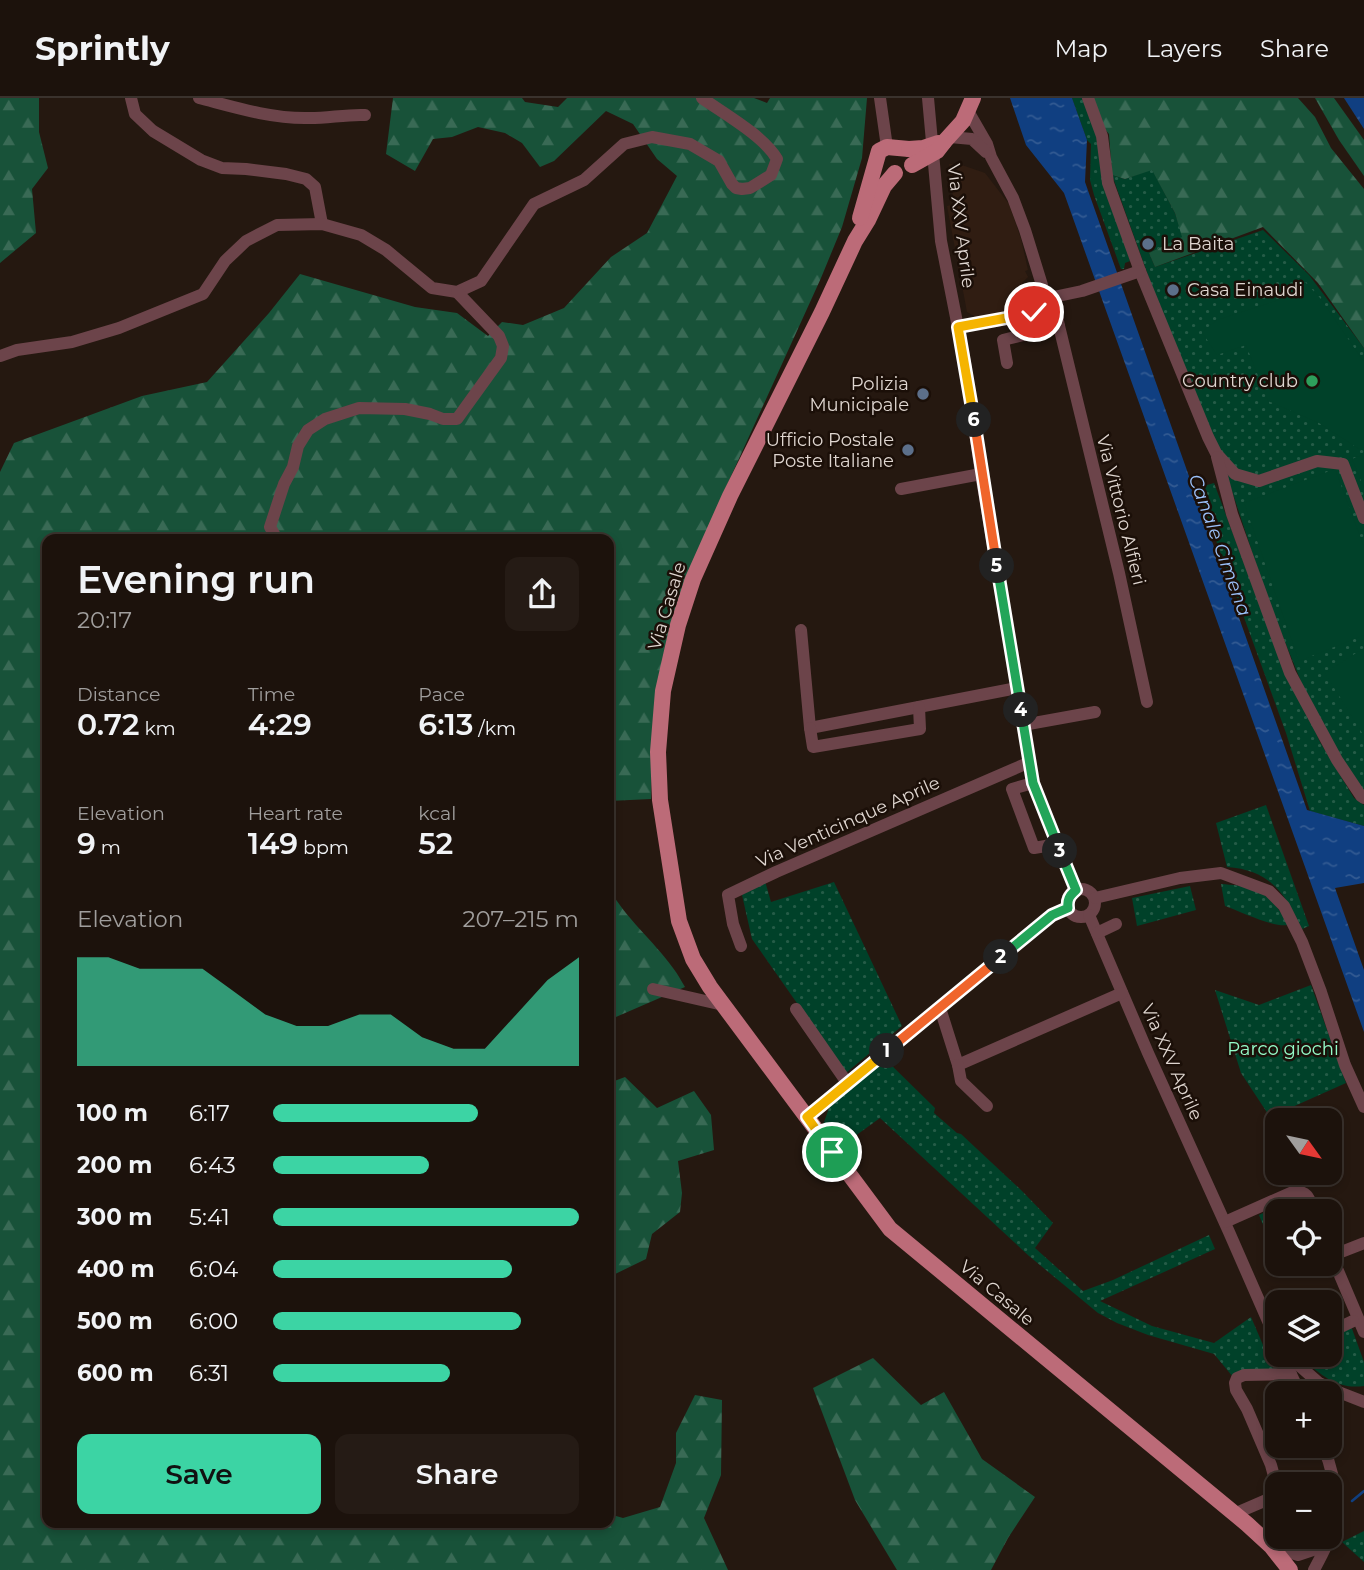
<!DOCTYPE html>
<meta charset="utf-8">
<style>
:root{--surface:#1c120c;--page:#251b15;--text:#f1f3f6;--muted:#a09e9d;--line:#3a322d;--accent:#3cd4a4}
body{margin:0;font-family:Montserrat,sans-serif;background:var(--page);color:var(--text);height:100vh;display:flex;flex-direction:column;font-size:26px;white-space:nowrap}
*{box-sizing:border-box;margin:0}
p{font-size:23px;color:var(--muted)}
.icon{flex:none;width:38px;height:38px;fill:none;stroke:currentColor;stroke-width:2;stroke-linecap:round;stroke-linejoin:round}
.map{position:relative;flex:1;overflow:hidden}
.sheet{position:absolute;left:42px;top:436px;width:572px;height:994px;display:flex;flex-direction:column;background:var(--surface);border-radius:14px;box-shadow:0 4px 10px #0003,0 0 0 2px var(--line)}
.sheet>*{flex:none}
.needle{width:46px;rotate:123deg}
.fabs{position:absolute;left:1265px;top:1010px;display:grid;gap:14px}
.fabs a{display:grid;place-items:center;width:77px;height:77px;border-radius:14px;background:var(--surface);box-shadow:0 4px 10px #0003,0 0 0 2px var(--line);font-size:35px}
.pin{position:absolute;display:grid;place-items:center;width:60px;height:60px;color:#fff;margin:-30px;border:4px solid #fff;border-radius:50%;box-shadow:0 2px 7px #0007}
.km{position:absolute;width:35px;height:35px;margin:-18px;border-radius:50%;background:#222;color:#fff;font-size:19px;line-height:35px;text-align:center}
.round{display:grid;place-items:center;flex:none;width:74px;height:74px;border-radius:14px;background:var(--page)}
.head{display:flex;align-items:center;justify-content:space-between;height:119px;padding:0 35px}
h1{font-size:38px;font-weight:600;line-height:52px}
.metrics{display:grid;grid-template-columns:repeat(3,1fr);gap:10px;height:119px;padding:7px 35px}
.metrics div{display:grid;align-content:center}
.metrics b{font-size:30px;font-weight:600}
.metrics small{font-size:19px;font-weight:400}
.metrics p{font-size:19px}
.chart{height:196px;padding:14px 35px}
.chart p{display:flex;justify-content:space-between}
.chart svg{width:100%;height:126px;margin-top:7px;fill:var(--accent);opacity:.7}
.cta{display:flex;gap:14px;margin-top:auto;padding:14px 35px}
.cta a{flex:1;height:80px;border-radius:14px;background:var(--accent);color:#111;font-size:28px;font-weight:600;line-height:80px;text-align:center}
.cta a+a{background:var(--page);color:var(--text)}
ul{padding:0 35px;list-style:none;font-size:23px}
li{display:grid;grid-template-columns:112px 84px 1fr;align-items:center;height:52px}
li i{height:18px;border-radius:9px;background:var(--accent)}
header{display:flex;align-items:center;gap:42px;box-sizing:border-box;height:98px;padding:0 35px;background:var(--surface);border-bottom:2px solid var(--line)}
header strong{font-size:33px}
nav{display:flex;gap:38px;margin-inline-start:auto;font-size:24px}
.map>svg:first-child{display:block}
</style>
<header>
<strong>Sprintly</strong>
<nav><a>Map</a><a>Layers</a><a>Share</a></nav>
</header>
<div class="map">
<svg width="1364" height="1472" viewBox="0 0 1364 1472">
<defs>
<pattern id="grass-dots" width="8" height="8" patternUnits="userSpaceOnUse" patternTransform="scale(1.75)"><rect width="8" height="8" fill="#004129"/><path d="M2 2h.1M6 6h.1" fill="none" stroke="#255c47" stroke-width="1.8" stroke-linecap="round"/></pattern>
<pattern id="forest-firs" width="22" height="20" patternUnits="userSpaceOnUse" patternTransform="scale(1.75)"><rect width="22" height="20" fill="#185239"/><path d="M5 1l3.5 6h-7zM16 11l3.5 6h-7z" fill="#396a55"/></pattern>
<pattern id="water-ripples" width="26" height="14" patternUnits="userSpaceOnUse" patternTransform="scale(1.75)"><rect width="26" height="14" fill="#103f81"/><path d="M2 4q2-2 4 0t4 0M15 11q2-2 4 0t4 0" fill="none" stroke="#325a92"/></pattern>
</defs>
<rect width="100%" height="100%" fill="#251810"/>
<!-- built -->
<path fill="#301d12" d="M949 66H959L985 75 1009 106 1021 141 1028 172 1025 173 1028 179 1022 185 1027 209 976 219 967 214 947 108 954 106Z"/>
<!-- grass -->
<g fill="url(#grass-dots)">
<path d="M1072 0H1085L1092 21 1130 163 1125 165 1124 171H1121L1094 97 1090 82 1091 46 1087 42Z"/>
<path d="M1152 71 1175 115 1183 139 1149 155 1155 169 1263 132 1309 177 1364 250V695L1358 689 1304 591 1268 502 1229 384 1158 205 1112 77 1125 81Z"/>
<path d="M1214 385 1266 524 1320 644 1354 700 1364 707V728L1310 713 1286 635 1197 390Z"/>
<path d="M1266 707 1309 828 1302 831C1285 795 1270 772 1227 769L1216 725Z"/>
<path d="M765 783 771 804 834 784 902 928 846 975 752 841 742 797Z"/>
<path d="M1221 786C1231 787 1245 787 1254 791 1270 798 1281 812 1288 827 1271 829 1242 814 1225 808Z"/>
<path d="M1190 788 1196 812 1137 828 1132 800Z"/>
<path d="M1311 887 1346 985 1270 1019 1241 975 1215 892 1259 907Z"/>
<path d="M885 961 935 1010 934 1015 957 1035 961 1036 1021 1092 1053 1125 1035 1150 1083 1193 1113 1182 1209 1137 1215 1151 1100 1203 1152 1228 1214 1245 1251 1219 1263 1247 1278 1272 1233 1279 1214 1256 1148 1237 1117 1225 1098 1215 1029 1158 880 1020 840 1049 823 1027 829 1010Z"/>
<path d="M1297 1099 1306 1103 1311 1113H1278L1277 1161 1259 1117Z"/>
<path d="M1351 1228 1364 1264V1288C1335 1292 1319 1275 1298 1257L1330 1256V1240Z"/>
<path d="M1364 1433V1464L1342 1444Z"/>
</g>
<!-- forest -->
<g fill="url(#forest-firs)">
<path d="M0 0H39V34L48 70 32 91 36 135 0 165Z"/>
<path d="M393 0H522L525 4 558 9 567 0H754L767 5 770 0H867L862 60 842 129 821 180 712 420 652 653 651 701 609 703V441H47V1424H609V1416L623 1420 660 1409 676 1365V1335L695 1297 722 1302 721 1377 704 1420 728 1472H0V374L14 345 142 298 207 284 269 215 300 176 415 209 457 215 488 238 502 224 523 227 564 210 611 159 647 135 677 78 657 61 633 26 606 13 554 63 540 69 522 45 505 35 478 29 452 39 433 41 415 73 386 56Z"/>
<path d="M1092 0H1298L1315 19 1331 50 1364 91V250L1318 185 1263 129 1155 169 1149 155 1182 139 1175 115 1152 72 1125 81 1112 77 1109 36 1102 28Z"/>
<path d="M1315 0H1334L1364 42V78L1339 42Z"/>
<path d="M609 790C625 820 653 842 673 870 678 876 681 883 685 889L609 922Z"/>
<path d="M625 979 657 1010 694 993 711 1017 714 1052 678 1063 682 1095 680 1114 652 1136 646 1161 609 1179V985Z"/>
<path d="M873 1260 921 1307 944 1294 982 1361 1035 1399 1008 1440 991 1472H897L855 1402 813 1290Z"/>
</g>
<!-- garden -->
<g fill="#004129">
<path d="M1305 184 1320 200 1364 264V349L1359 351 1319 325 1268 303 1246 247 1217 257 1202 234 1217 222 1288 199Z"/>
<path d="M1364 356V390L1352 361Z"/>
<path d="M1335 371 1364 449V537L1299 563 1244 405Z"/>
<path d="M1364 550V638L1325 575Z"/>
</g>
<!-- water -->
<g fill="url(#water-ripples)">
<path d="M1010 0H1072L1087 42 1085 84 1307 712 1364 728V785L1335 790 1364 872V934L1064 95 1026 47Z"/>
<path d="M1344 0H1364V31Z"/>
</g>
<g fill="none" stroke-linecap="round" stroke-linejoin="round">
<!-- stream -->
<path stroke="#103f81" stroke-width="2.5" d="M1352 1403 1364 1393"/>
<!-- minor -->
<g stroke="#6c444a" stroke-width="12">
<path d="M131 0 135 16 153 33 201 62 222 70 246 71 286 76 306 81 315 89 322 126"/>
<path d="M199 0C234 9 269 20 305 20 325 21 345 16 365 17"/>
<path d="M880 0 887 49"/>
<path d="M928 0 941 143 965 265 981 376 1033 685 1076 792"/>
<path d="M1088 0 1102 38 1108 85 1140 173 1208 339 1216 355 1235 376 1259 383 1317 363 1343 366 1364 420"/>
<path d="M968 13 987 46 991 59 1013 100 1025 132 1042 187 1044 201 1056 212 1059 228 1119 475 1147 604"/>
<path d="M950 39 972 41 986 54"/>
<path d="M958 229 1028 216 1038 211 1044 201 1082 193 1140 173"/>
<path d="M0 258 17 252 72 244 119 230 203 196 225 163 246 143 277 127 322 126 361 137 386 152 432 190 457 194 481 183 534 106 584 82 624 46 652 39 690 46 719 63 732 86 736 90 742 91 750 90 771 77 777 61C764 38 723 15 702 0"/>
<path d="M1007 265 1003 242 1059 228"/>
<path d="M1217 359 1232 416 1290 575 1337 662 1361 698 1364 700"/>
<path d="M901 391 981 376"/>
<path d="M277 441 270 429 284 386 293 369 298 348 308 332 325 321 359 310 405 311 430 316 443 321H457L501 260 503 248 499 238 457 194"/>
<path d="M801 532 810 630 1017 590"/>
<path d="M1023 627 1095 614"/>
<path d="M810 630 813 649 920 631 919 609"/>
<path d="M1033 685 1012 691 1034 750 1057 746"/>
<circle cx="1081" cy="805" r="14"/>
<path d="M1095 800 1180 780 1221 775 1269 793 1284 808 1302 844 1321 894 1345 967 1364 1009"/>
<path d="M1089 817 1148 955 1229 1134 1278 1246"/>
<path d="M1097 835 1116 826"/>
<path d="M741 848 733 826 728 797 776 774 1030 664"/>
<path d="M653 891 723 907"/>
<path d="M940 910 958 967 1122 895"/>
<path d="M796 911 848 986"/>
<path d="M958 967 961 983 987 1008"/>
<path d="M807 1019 1052 817 1068 810"/>
<path d="M1225 1124 1295 1093C1309 1094 1309 1101 1314 1113"/>
<path d="M1330 1154 1364 1234"/>
<path d="M1331 1158 1364 1145"/>
<path d="M1330 1234 1353 1223"/>
<path d="M1286 1256 1319 1285 1336 1293 1364 1304"/>
<path d="M1288 1270 1300 1295"/>
<path d="M1278 1393 1271 1367 1247 1311 1236 1292 1235 1285 1237 1280 1244 1277 1291 1276"/>
<path d="M1234 1416 1278 1397"/>
<path d="M1273 1449 1298 1457 1316 1451"/>
<path d="M1314 1472C1319 1462 1325 1452 1329 1441 1341 1410 1335 1377 1323 1348"/>
</g>
<!-- major -->
<g stroke="#bc6b78" stroke-width="16">
<path d="M944 44 963 23 973 0"/>
<path d="M895 75 884 88 868 122 855 143 822 214 730 398 693 481 678 527 663 593 658 654 660 702 679 823 693 861 710 889 890 1131 1247 1426 1271 1448 1290 1472"/>
<path d="M860 120 879 53 887 49 909 51"/>
</g>
<!-- major-bridge -->
<g stroke="#bc6b78" stroke-width="16">
<path d="M909 51 923 50 938 45"/>
<path d="M912 67 937 53 944 44"/>
</g>
</g>
<g fill="none" stroke-linecap="round" stroke-linejoin="round">
<defs>
<path id="split-1" d="M832 1054 807 1019 887 953"/>
<path id="split-2" d="M887 953 1001 859"/>
<path id="split-3" d="M1001 859 1052 817 1068 810C1067 802 1069 798 1076 792L1060 753"/>
<path id="split-4" d="M1021 612 1033 685 1060 753"/>
<path id="split-5" d="M997 468 1021 612"/>
<path id="split-6" d="M974 322 997 468"/>
<path id="split-7" d="M974 322 958 229 1028 216 1034 214"/>
</defs>
<!-- split-1 casing -->
<use href="#split-1" stroke="#fff" stroke-width="14"/>
<!-- split-2 casing -->
<use href="#split-2" stroke="#fff" stroke-width="14"/>
<!-- split-3 casing -->
<use href="#split-3" stroke="#fff" stroke-width="14"/>
<!-- split-4 casing -->
<use href="#split-4" stroke="#fff" stroke-width="14"/>
<!-- split-5 casing -->
<use href="#split-5" stroke="#fff" stroke-width="14"/>
<!-- split-6 casing -->
<use href="#split-6" stroke="#fff" stroke-width="14"/>
<!-- split-7 casing -->
<use href="#split-7" stroke="#fff" stroke-width="14"/>
<!-- split-1 -->
<use href="#split-1" stroke="#f5b400" stroke-width="9"/>
<!-- split-2 -->
<use href="#split-2" stroke="#f0652b" stroke-width="9"/>
<!-- split-3 -->
<use href="#split-3" stroke="#22a559" stroke-width="9"/>
<!-- split-4 -->
<use href="#split-4" stroke="#22a559" stroke-width="9"/>
<!-- split-5 -->
<use href="#split-5" stroke="#22a559" stroke-width="9"/>
<!-- split-6 -->
<use href="#split-6" stroke="#f0652b" stroke-width="9"/>
<!-- split-7 -->
<use href="#split-7" stroke="#f5b400" stroke-width="9"/>
</g>
<!-- markers -->
<g fill="#5c6f8a" stroke="#1b0f08" stroke-width="2.5">
<circle cx="1148" cy="146" r="7"/>
<circle cx="1173" cy="192" r="7"/>
<circle cx="923" cy="296" r="7"/>
<circle cx="908" cy="352" r="7"/>
</g>
<circle fill="#2e9e5b" stroke="#1b0f08" stroke-width="2.5" cx="1312" cy="283" r="7"/>
<g text-anchor="middle" dominant-baseline="central" stroke-width="5" stroke-linejoin="round" paint-order="stroke">
<!-- street labels -->
<g font-size="18" fill="#dfd6d0" stroke="#1b0f08">
<text transform="translate(961 128) rotate(83)">Via XXV Aprile</text>
<text transform="translate(1121 412) rotate(76)">Via Vittorio Alfieri</text>
<text transform="translate(667 508) rotate(-73)">Via Casale</text>
<text transform="translate(848 724) rotate(-24)">Via Venticinque Aprile</text>
<text transform="translate(1172 964) rotate(66)">Via XXV Aprile</text>
<text transform="translate(997 1195) rotate(40)">Via Casale</text>
</g>
<!-- poi labels -->
<g font-size="18" fill="#dfd6d0" stroke="#1b0f08" text-anchor="end">
<text x="1162" y="146" text-anchor="start">La Baita</text>
<text x="1187" y="192" text-anchor="start">Casa Einaudi</text>
<text x="1298" y="283">Country club</text>
<text x="909" y="286">Polizia<tspan x="909" dy="21">Municipale</tspan></text>
<text x="894" y="342">Ufficio Postale<tspan x="894" dy="21">Poste Italiane</tspan></text>
</g>
<!-- park labels -->
<g font-size="18" fill="#94fcc9" stroke="#1b0f08">
<text x="1283" y="951">Parco giochi</text>
</g>
<!-- water labels -->
<g font-size="19" font-style="italic" fill="#9bc1fa" stroke="#1b0f08">
<text transform="translate(1220 447) rotate(70)">Canale Cimena</text>
</g>
</g>
</svg>
<div class="fabs">
<a><svg class="needle" viewBox="-14 -14 28 28"><path d="M0-13l5 13h-10z" fill="#e53935"/><path d="M0 13l5-13h-10z" fill="#a09e9d"/></svg></a>
<a><svg class="icon" aria-label="locate" viewBox="0 0 24 24"><circle cx="12" cy="12" r="6"/><path d="M12 2v4M12 18v4M2 12h4M18 12h4"/></svg></a>
<a><svg class="icon" aria-label="layers" viewBox="0 0 24 24"><path d="M12 4l9 5-9 5-9-5zM3 14l9 5 9-5"/></svg></a>
<a>+</a>
<a>−</a>
</div>
<div class="pin" style="left:832px;top:1054px;background:#1e9e55"><svg class="icon" aria-label="arrive" viewBox="0 0 24 24"><path d="M6 21V4h12l-3 4 3 4H6"/></svg></div>
<div class="pin" style="left:1034px;top:214px;background:#d93025"><svg class="icon" aria-label="check" viewBox="0 0 24 24"><path d="M5 12l5 5 9-10"/></svg></div>
<b class="km" style="left:887px;top:953px">1</b>
<b class="km" style="left:1001px;top:859px">2</b>
<b class="km" style="left:1060px;top:753px">3</b>
<b class="km" style="left:1021px;top:612px">4</b>
<b class="km" style="left:997px;top:468px">5</b>
<b class="km" style="left:974px;top:322px">6</b>
<section class="sheet">
<div class="head"><div><h1>Evening run</h1><p>20:17</p></div><a class="round"><svg class="icon" aria-label="share" viewBox="0 0 24 24"><path d="M12 15V3M7 8l5-5 5 5M5 13v7h14v-7"/></svg></a></div>
<div class="metrics">
<div><p>Distance</p><b>0.72<small> km</small></b></div>
<div><p>Time</p><b>4:29</b></div>
<div><p>Pace</p><b>6:13<small> /km</small></b></div>
</div>
<div class="metrics">
<div><p>Elevation</p><b>9<small> m</small></b></div>
<div><p>Heart rate</p><b>149<small> bpm</small></b></div>
<div><p>kcal</p><b>52</b></div>
</div>
<div class="chart"><p><span>Elevation</span>207–215 m</p>
<svg viewBox="0 0 160 44" preserveAspectRatio="none"><path d="M0 44V6L10 6L20 10L30 10L40 10L50 18L60 26L70 30L80 30L90 26L100 26L110 34L120 38L130 38L140 26L150 14L160 6V44z"/></svg>
</div>
<ul>
<li><b>100 m</b>6:17<i style="width:67%"></i></li>
<li><b>200 m</b>6:43<i style="width:51%"></i></li>
<li><b>300 m</b>5:41<i style="width:100%"></i></li>
<li><b>400 m</b>6:04<i style="width:78%"></i></li>
<li><b>500 m</b>6:00<i style="width:81%"></i></li>
<li><b>600 m</b>6:31<i style="width:58%"></i></li>
</ul>
<div class="cta"><a>Save</a><a>Share</a></div>
</section>
</div>
